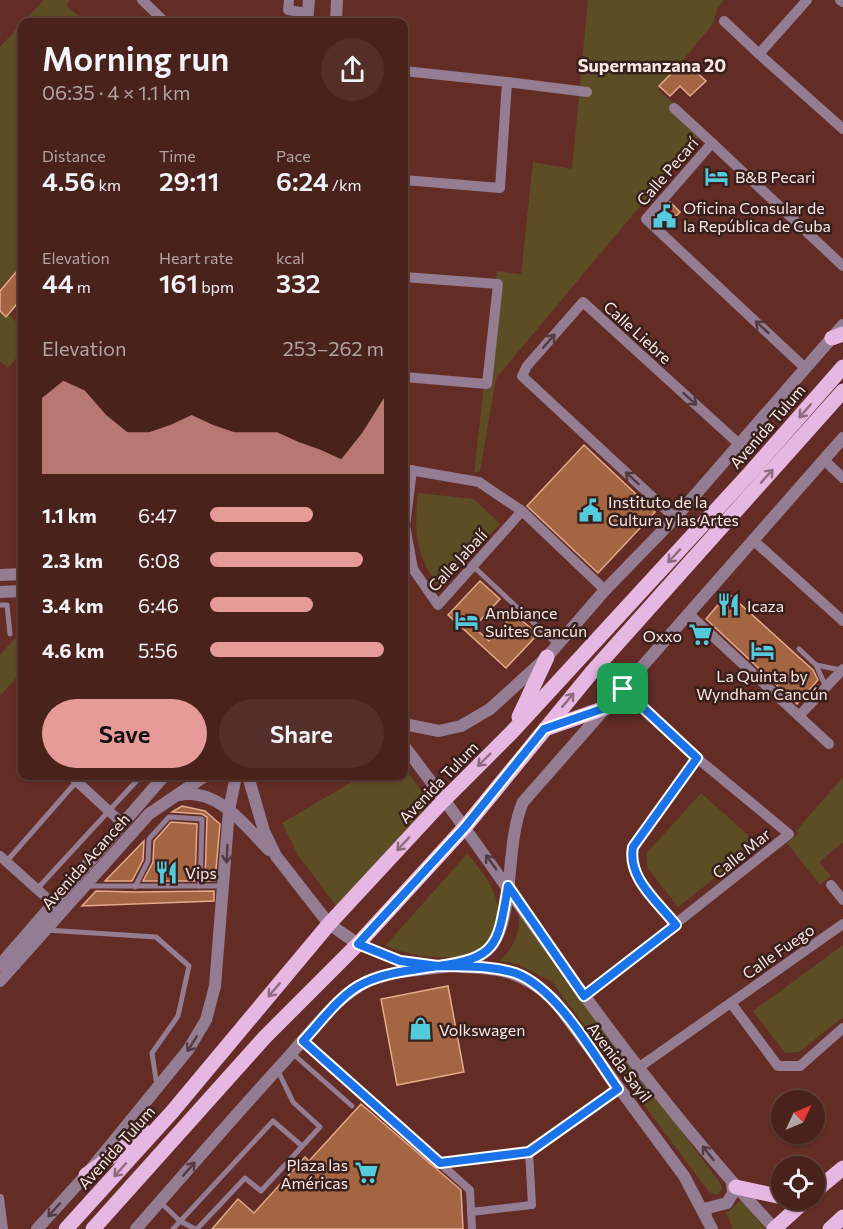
<!DOCTYPE html>
<meta charset="utf-8">
<style>
:root{--surface:#4a221c;--page:#542f29;--text:#f1f3f6;--muted:#b2a4a3;--line:#613f3b;--accent:#e69b98}
body{margin:0;font-family:Commissioner,sans-serif;background:var(--page);color:var(--text);height:100vh;display:flex;flex-direction:column;font-size:22px;white-space:nowrap}
*{box-sizing:border-box;margin:0}
p{font-size:20px;color:var(--muted)}
.icon{flex:none;width:33px;height:33px;fill:none;stroke:currentColor;stroke-width:2;stroke-linecap:round;stroke-linejoin:round}
.map{position:relative;flex:1;overflow:hidden}
.details{position:absolute;left:18px;top:18px;width:390px;height:762px;display:flex;flex-direction:column;background:var(--surface);border-radius:12px;box-shadow:0 2px 4px #0004,0 0 0 2px var(--line)}
.details>*{flex:none}
.needle{width:39px;rotate:46deg}
.tools{position:absolute;left:771px;top:1090px;display:grid;gap:12px}
.tools a{display:grid;place-items:center;width:54px;height:54px;border-radius:50%;background:var(--surface);box-shadow:0 2px 4px #0004,0 0 0 2px var(--line);font-size:30px}
.pin{position:absolute;display:grid;place-items:center;width:51px;height:51px;color:#fff;margin:-26px;border-radius:12px;box-shadow:0 3px 9px #0006}
.round{display:grid;place-items:center;flex:none;width:63px;height:63px;border-radius:32px;background:var(--page)}
.head{display:flex;align-items:center;justify-content:space-between;height:102px;padding:0 24px}
h1{font-size:33px;font-weight:600;line-height:45px}
.stats{display:grid;grid-template-columns:repeat(3,1fr);gap:9px;height:102px;padding:6px 24px}
.stats div{display:grid;align-content:center}
.stats b{font-size:26px;font-weight:600}
.stats small{font-size:16px;font-weight:400}
.stats p{font-size:16px}
.chart{height:168px;padding:12px 24px}
.chart p{display:flex;justify-content:space-between}
.chart svg{width:100%;height:108px;margin-top:6px;fill:var(--accent);opacity:.7}
.primary-button{display:flex;gap:12px;margin-top:auto;padding:12px 24px}
.primary-button a{flex:1;height:69px;border-radius:36px;background:var(--accent);color:#111;font-size:24px;font-weight:600;line-height:69px;text-align:center}
.primary-button a+a{background:var(--page);color:var(--text)}
ul{padding:0 24px;list-style:none;font-size:20px}
li{display:grid;grid-template-columns:96px 72px 1fr;align-items:center;height:45px}
li i{height:15px;border-radius:8px;background:var(--accent)}
.map>svg:first-child{display:block}
</style>
<div class="map">
<svg width="843" height="1229" viewBox="0 0 843 1229">
<rect width="100%" height="100%" fill="#632d26"/>
<!-- green -->
<g fill="#5d4d24">
<path d="M44 0H70L66 5 85 22H23Z"/>
<path d="M588 0H724L717 9 713 24 658 90 705 129 496 378 480 471 474 473 497 271 521 274 533 162 572 169Z"/>
<path d="M22 23V263L0 289V47Z"/>
<path d="M0 306C25 328 33 340 8 368L0 361Z"/>
<path d="M418 493 474 499 500 524 439 587C415 553 414 533 418 493Z"/>
<path d="M22 601V671L0 696V655L19 634 17 602Z"/>
<path d="M404 766 430 804 337 907 298 855 282 823 362 776H404Z"/>
<path d="M843 777V842L819 862 831 876 820 885 787 843 799 833 796 831Z"/>
<path d="M701 793 758 844 678 907 647 867V853Z"/>
<path d="M467 854C488 877 509 905 491 935 487 942 483 949 476 952 449 963 411 956 385 946Z"/>
<path d="M519 914 721 1184 722 1189 717 1195 709 1192 552 982 518 964 500 961C514 946 520 935 519 914Z"/>
<path d="M843 945V1017L799 1052 785 1053 753 1011Z"/>
<path d="M741 1200 765 1229H733L726 1213Z"/>
</g>
<!-- building -->
<g fill="#a46542" stroke="#e3aa8b" stroke-width="1.5">
<path d="M679 66 686 73 691 67 706 81 690 96 680 86 670 96 659 86Z"/>
<path d="M670 202 680 212 665 227 656 218Z"/>
<path d="M22 265V298L6 317 0 311V291Z"/>
<path d="M584 445 655 512 598 573 527 506Z"/>
<path d="M480 581 500 599 474 627 489 641 514 614 538 634 506 668 448 615Z"/>
<path d="M728 593 813 670 818 680 797 704 706 619Z"/>
<path d="M182 806 205 811 220 824 215 881H205L207 817 202 814 172 812Z"/>
<path d="M171 822 197 824 195 881H143L153 862 154 841Z"/>
<path d="M144 841 143 860 132 881H105Z"/>
<path d="M96 891 135 892 214 891V901L82 906Z"/>
<path d="M448 986 464 1072 397 1085 381 999Z"/>
<path d="M361 1104 461 1190 463 1229H212L238 1199 254 1213 305 1157 309 1161Z"/>
</g>
<g fill="none" stroke-linecap="round" stroke-linejoin="round">
<!-- service -->
<g stroke="#947c92" stroke-width="5">
<path d="M473 566 557 645"/>
<path d="M0 605H7L10 634"/>
<path d="M799 649 816 665 826 687"/>
<path d="M816 665 841 670"/>
<path d="M6 862 77 781"/>
<path d="M86 886H224"/>
<path d="M135 887 148 861 149 839 169 817 202 819 200 886"/>
<path d="M37 889 141 776"/>
<path d="M46 930 156 937 189 966 178 1016 152 1053 157 1086"/>
<path d="M292 1053 352 1106"/>
<path d="M160 1202 180 1221 195 1229"/>
<path d="M173 1229 273 1121 302 1146"/>
<path d="M197 1229 245 1178 261 1191 320 1127 293 1102 278 1071"/>
</g>
<!-- pedestrian -->
<g stroke="#947c92" stroke-width="8">
<path d="M303 1041 470 1190 472 1229"/>
<path d="M440 1163 529 1152"/>
<path d="M0 1198 4 1229"/>
<path d="M471 1212 532 1205 529 1152 618 1089"/>
</g>
<!-- minor -->
<g stroke="#947c92" stroke-width="10">
<path d="M142 0 165 22"/>
<path d="M289 0 288 10 307 13"/>
<path d="M807 0 759 54 843 129"/>
<path d="M840 0 843 2"/>
<path d="M724 21 759 54"/>
<path d="M404 71 507 82 500 188 404 180"/>
<path d="M507 82 587 92"/>
<path d="M674 108 712 143"/>
<path d="M404 277 498 284 487 384 404 377"/>
<path d="M804 367 646 219 712 143 843 266"/>
<path d="M824 460 843 478"/>
<path d="M404 469 479 482 522 511 605 590"/>
<path d="M412 470 405 526 413 569 438 605 522 511"/>
<path d="M675 518 522 376 527 366 583 302 739 444"/>
<path d="M753 540 843 621"/>
<path d="M690 615 829 744"/>
<path d="M799 716 843 669"/>
<path d="M71 776 123 824"/>
<path d="M0 856 58 908"/>
<path d="M831 885 843 900"/>
<path d="M676 925C658 902 627 878 633 847L697 758"/>
<path d="M584 996 789 834 697 758 623 689"/>
<path d="M731 1003 778 1066H800L843 1028"/>
<path d="M638 1068 843 924"/>
</g>
<!-- tertiary -->
<g stroke="#947c92" stroke-width="12">
<path d="M307 22 309 0"/>
<path d="M336 22 337 0"/>
<path d="M0 575 22 574"/>
<path d="M0 592 22 591"/>
<path d="M404 724 439 731 461 726 490 709 547 657 605 590 675 518 843 325"/>
<path d="M404 746C456 813 503 883 553 952 621 1048 694 1142 774 1228"/>
<path d="M248 776 264 831 276 856 329 924 358 944 400 961 424 964"/>
<path d="M179 795C218 787 245 826 269 850"/>
<path d="M0 965 164 776"/>
<path d="M463 967C503 968 524 973 554 1000L684 1176 712 1229"/>
<path d="M0 981 149 814 205 776"/>
<path d="M706 1216 704 1209 727 1203 733 1193 732 1182"/>
<path d="M37 1229 86 1175 188 1050 206 1020 215 986 229 810 236 776"/>
<path d="M136 1229C184 1174 232 1119 281 1065 306 1038 330 1004 361 985 397 961 467 979 493 944 515 912 505 843 523 802L843 438"/>
</g>
<!-- primary -->
<g stroke="#e7b7e3" stroke-width="15">
<path d="M832 338 843 334"/>
<path d="M519 717 547 657"/>
<path d="M545 729 605 708"/>
<path d="M86 1175 145 1132"/>
<path d="M736 1187 782 1197"/>
<path d="M814 1192 843 1168"/>
<path d="M66 1229 172 1112 329 924 443 801 512 732 750 473 843 367"/>
<path d="M93 1229 265 1037 358 944 465 827 592 672 843 391"/>
<path d="M774 1229 806 1200"/>
<path d="M830 1229 843 1217"/>
</g>
</g>
<!-- one-way arrows -->
<defs><path id="oneway-shaft" d="M-6 0H5M1.5-3L5.5 0L1.5 3" fill="none" stroke-width="1.6" stroke-linecap="round" stroke-linejoin="round" transform="scale(1.5)"/></defs>
<g stroke="#543b3f">
<use href="#oneway-shaft" transform="translate(762 327) rotate(-137)"/>
<use href="#oneway-shaft" transform="translate(549 341) rotate(-49)"/>
<use href="#oneway-shaft" transform="translate(690 399) rotate(42)"/>
<use href="#oneway-shaft" transform="translate(632 478) rotate(-137)"/>
<use href="#oneway-shaft" transform="translate(227 854) rotate(93)"/>
<use href="#oneway-shaft" transform="translate(491 862) rotate(-126)"/>
<use href="#oneway-shaft" transform="translate(192 1044) rotate(122)"/>
<use href="#oneway-shaft" transform="translate(708 1153) rotate(-129)"/>
<use href="#oneway-shaft" transform="translate(189 1169) rotate(-49)"/>
<use href="#oneway-shaft" transform="translate(54 1210) rotate(132)"/>
</g>
<g stroke="#906b7f">
<use href="#oneway-shaft" transform="translate(805 411) rotate(131)"/>
<use href="#oneway-shaft" transform="translate(767 476) rotate(-48)"/>
<use href="#oneway-shaft" transform="translate(674 556) rotate(133)"/>
<use href="#oneway-shaft" transform="translate(568 700) rotate(-50)"/>
<use href="#oneway-shaft" transform="translate(484 760) rotate(135)"/>
<use href="#oneway-shaft" transform="translate(403 844) rotate(133)"/>
<use href="#oneway-shaft" transform="translate(274 990) rotate(130)"/>
<use href="#oneway-shaft" transform="translate(120 1170) rotate(132)"/>
</g>
<g fill="none" stroke-linecap="round" stroke-linejoin="round">
<defs>
<path id="route" d="M623 689 605 708 544 729 465 827 358 944 400 961 438 966C414 970 387 972 364 983 340 994 321 1022 303 1041L440 1163 529 1152 618 1089C593 1054 557 988 515 973 490 965 464 967 438 966 499 958 498 943 508 886L584 996 676 925C658 902 627 878 633 847L697 758 623 689"/>
</defs>
<!-- route casing -->
<use href="#route" stroke="#fff" stroke-width="12"/>
<!-- route -->
<use href="#route" stroke="#1a73e8" stroke-width="8"/>
</g>
<!-- icons -->
<defs>
<symbol id="hotel-bare" viewBox="-9 -9 18 18"><path d="M-6-4.5h1.5V1H6V5H4.5V3h-9V5H-6ZM-4 0a1.8 1.8 0 1 1 3.6 0ZM.5 0V-2.5h3Q6-2.5 6 0Z" fill="#54cadd" stroke="#381f1b" stroke-width="2.5" paint-order="stroke"/></symbol>
<symbol id="civic-bare" viewBox="-9 -9 18 18"><path d="M-.6-6.5H3V-4.5H.6V-3L4-1V1h2V6H-6V1h2V-1L-.6-3ZM-1.2 2.5V6h2.4V2.5Z" fill="#54cadd" stroke="#381f1b" stroke-width="2.5" paint-order="stroke"/></symbol>
<symbol id="restaurant-bare" viewBox="-9 -9 18 18"><path d="M-5-6h1v4h1v-4h1v4h1v-4h1v5L-1.5 .5V6h-2V.5L-5-1ZM5-6V6H3V1.5H1.5Q1.5-4 5-6Z" fill="#54cadd" stroke="#381f1b" stroke-width="2.5" paint-order="stroke"/></symbol>
<symbol id="supermarket-bare" viewBox="-9 -9 18 18"><path d="M-6-5.5h2.5l.6 2H6L4.5 2H-2.5L-4.4-4H-6ZM-1.5 3.2a1.3 1.3 0 1 0 .1 0ZM3 3.2a1.3 1.3 0 1 0 .1 0Z" fill="#54cadd" stroke="#381f1b" stroke-width="2.5" paint-order="stroke"/></symbol>
<symbol id="shop-bare" viewBox="-9 -9 18 18"><path d="M-5-2.5h2.3a2.7 3.5 0 0 1 5.4 0H5L5.5 6h-11ZM-1.5-2.5h3a1.5 2.3 0 0 0-3 0Z" fill="#54cadd" stroke="#381f1b" stroke-width="2.5" paint-order="stroke"/></symbol>
</defs>
<g fill-rule="evenodd">
<use href="#hotel-bare" x="700" y="160" width="33" height="33"/>
<use href="#civic-bare" x="648" y="200" width="33" height="33"/>
<use href="#civic-bare" x="574" y="494" width="33" height="33"/>
<use href="#restaurant-bare" x="712" y="588" width="33" height="33"/>
<use href="#hotel-bare" x="450" y="604" width="33" height="33"/>
<use href="#supermarket-bare" x="684" y="618" width="33" height="33"/>
<use href="#hotel-bare" x="746" y="634" width="33" height="33"/>
<use href="#restaurant-bare" x="150" y="856" width="33" height="33"/>
<use href="#shop-bare" x="404" y="1012" width="33" height="33"/>
<use href="#supermarket-bare" x="350" y="1156" width="33" height="33"/>
</g>
<g text-anchor="middle" dominant-baseline="central" stroke-width="5" stroke-linejoin="round" paint-order="stroke">
<!-- street labels -->
<g font-size="16" fill="#fce7e3" stroke="#381f1b">
<text transform="translate(667 171) rotate(-49)">Calle Pecarí</text>
<text transform="translate(638 332) rotate(42)">Calle Liebre</text>
<text transform="translate(767 426) rotate(-49)">Avenida Tulum</text>
<text transform="translate(457 560) rotate(-47)">Calle Jabalí</text>
<text transform="translate(438 782) rotate(-46)">Avenida Tulum</text>
<text transform="translate(741 853) rotate(-39)">Calle Mar</text>
<text transform="translate(85 861) rotate(-48)">Avenida Acanceh</text>
<text transform="translate(778 951) rotate(-35)">Calle Fuego</text>
<text transform="translate(620 1062) rotate(53)">Avenida Sayil</text>
<text transform="translate(116 1147) rotate(-48)">Avenida Tulum</text>
</g>
<!-- poi labels -->
<g font-size="16" fill="#fce7e3" stroke="#381f1b" text-anchor="start">
<text x="735" y="176">B&amp;B Pecari</text>
<text x="683" y="207">Oficina Consular de<tspan x="683" dy="18">la República de Cuba</tspan></text>
<text x="608" y="501">Instituto de la<tspan x="608" dy="18">Cultura y las Artes</tspan></text>
<text x="747" y="605">Icaza</text>
<text x="485" y="612">Ambiance<tspan x="485" dy="18">Suites Cancún</tspan></text>
<text x="682" y="635" text-anchor="end">Oxxo</text>
<text x="762" y="675" text-anchor="middle">La Quinta by<tspan x="762" dy="18">Wyndham Cancún</tspan></text>
<text x="185" y="872">Vips</text>
<text x="439" y="1029">Volkswagen</text>
<text x="348" y="1164" text-anchor="end">Plaza las<tspan x="348" dy="18">Américas</tspan></text>
</g>
<!-- neighbourhood labels -->
<g font-size="18" font-weight="bold" fill="#fce7e3" stroke="#381f1b">
<text x="652" y="65">Supermanzana 20</text>
</g>
</g>
</svg>
<div class="tools">
<a><svg class="needle" viewBox="-14 -14 28 28"><path d="M0-13l5 13h-10z" fill="#e53935"/><path d="M0 13l5-13h-10z" fill="#b2a4a3"/></svg></a>
<a><svg class="icon" aria-label="locate" viewBox="0 0 24 24"><circle cx="12" cy="12" r="6"/><path d="M12 2v4M12 18v4M2 12h4M18 12h4"/></svg></a>
</div>
<div class="pin" style="left:623px;top:689px;background:#1e9e55"><svg class="icon" aria-label="arrive" viewBox="0 0 24 24"><path d="M6 21V4h12l-3 4 3 4H6"/></svg></div>
<section class="details">
<div class="head"><div><h1>Morning run</h1><p>06:35 · 4 × 1.1 km</p></div><a class="round"><svg class="icon" aria-label="share" viewBox="0 0 24 24"><path d="M12 15V3M7 8l5-5 5 5M5 13v7h14v-7"/></svg></a></div>
<div class="stats">
<div><p>Distance</p><b>4.56<small> km</small></b></div>
<div><p>Time</p><b>29:11</b></div>
<div><p>Pace</p><b>6:24<small> /km</small></b></div>
</div>
<div class="stats">
<div><p>Elevation</p><b>44<small> m</small></b></div>
<div><p>Heart rate</p><b>161<small> bpm</small></b></div>
<div><p>kcal</p><b>332</b></div>
</div>
<div class="chart"><p><span>Elevation</span>253–262 m</p>
<svg viewBox="0 0 160 44" preserveAspectRatio="none"><path d="M0 44V13L10 6L20 10L30 20L40 27L50 27L60 24L70 20L80 24L90 27L100 27L110 27L120 31L130 34L140 38L150 27L160 13V44z"/></svg>
</div>
<ul>
<li><b>1.1 km</b>6:47<i style="width:59%"></i></li>
<li><b>2.3 km</b>6:08<i style="width:88%"></i></li>
<li><b>3.4 km</b>6:46<i style="width:59%"></i></li>
<li><b>4.6 km</b>5:56<i style="width:100%"></i></li>
</ul>
<div class="primary-button"><a>Save</a><a>Share</a></div>
</section>
</div>
